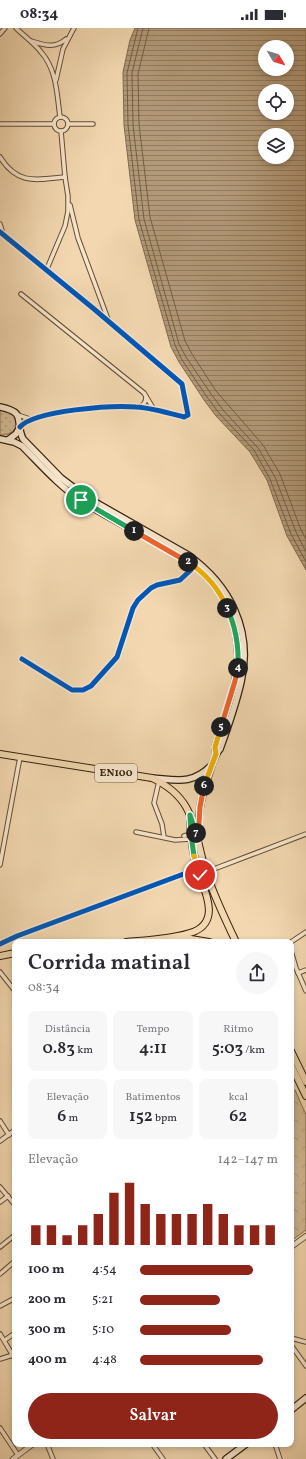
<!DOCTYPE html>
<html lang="pt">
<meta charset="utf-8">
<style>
:root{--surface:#fff;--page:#f7f7f7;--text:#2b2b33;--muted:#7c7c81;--accent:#8f2418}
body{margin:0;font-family:Vollkorn,serif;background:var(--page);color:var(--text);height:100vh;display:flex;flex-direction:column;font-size:15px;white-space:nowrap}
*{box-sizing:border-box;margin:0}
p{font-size:13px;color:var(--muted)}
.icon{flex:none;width:22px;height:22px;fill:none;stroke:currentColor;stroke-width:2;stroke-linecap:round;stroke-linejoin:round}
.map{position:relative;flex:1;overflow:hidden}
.panel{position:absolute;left:12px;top:911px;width:282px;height:508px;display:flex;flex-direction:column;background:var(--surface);border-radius:8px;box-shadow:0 2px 6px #0003}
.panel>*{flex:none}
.needle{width:26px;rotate:128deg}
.fabs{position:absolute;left:258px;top:12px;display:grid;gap:8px}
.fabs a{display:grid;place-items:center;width:36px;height:36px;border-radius:50%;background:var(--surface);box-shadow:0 2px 6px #0003;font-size:20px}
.pin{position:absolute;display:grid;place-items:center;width:34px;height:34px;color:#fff;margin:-17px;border:2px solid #fff;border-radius:50%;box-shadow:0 1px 4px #0007}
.km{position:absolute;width:20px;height:20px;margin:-10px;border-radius:50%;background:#222;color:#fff;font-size:11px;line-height:20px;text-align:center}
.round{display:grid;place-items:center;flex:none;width:42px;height:42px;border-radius:21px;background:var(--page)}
.summary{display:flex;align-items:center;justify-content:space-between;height:68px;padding:0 16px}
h1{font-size:22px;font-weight:600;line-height:30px}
.metrics{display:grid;grid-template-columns:repeat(3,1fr);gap:6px;height:68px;padding:4px 16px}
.metrics div{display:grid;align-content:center;border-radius:8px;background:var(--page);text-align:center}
.metrics b{font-size:17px;font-weight:600}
.metrics small{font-size:11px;font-weight:400}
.metrics p{font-size:11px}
.chart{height:112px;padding:8px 16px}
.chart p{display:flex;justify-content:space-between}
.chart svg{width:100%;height:72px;margin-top:4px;stroke:var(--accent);stroke-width:6}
.action{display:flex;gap:8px;margin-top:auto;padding:8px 16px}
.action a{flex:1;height:46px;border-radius:24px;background:var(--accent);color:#fff;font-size:16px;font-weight:600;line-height:46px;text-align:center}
ul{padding:0 16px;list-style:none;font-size:13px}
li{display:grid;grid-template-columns:64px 48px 1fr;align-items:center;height:30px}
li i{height:10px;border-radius:5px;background:var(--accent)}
.status{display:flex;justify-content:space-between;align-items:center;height:28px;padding:0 20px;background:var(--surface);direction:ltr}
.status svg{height:11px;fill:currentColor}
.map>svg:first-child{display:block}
</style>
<div class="status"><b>08:34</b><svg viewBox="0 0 49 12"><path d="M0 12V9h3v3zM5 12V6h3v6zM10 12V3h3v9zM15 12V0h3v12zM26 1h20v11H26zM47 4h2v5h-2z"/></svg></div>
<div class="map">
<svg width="306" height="1431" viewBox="0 0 306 1431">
<defs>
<pattern id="grass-dots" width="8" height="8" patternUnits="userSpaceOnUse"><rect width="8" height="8" fill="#d2b894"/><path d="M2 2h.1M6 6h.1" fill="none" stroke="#b59e7e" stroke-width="1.8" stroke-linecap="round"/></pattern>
<pattern id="park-crowns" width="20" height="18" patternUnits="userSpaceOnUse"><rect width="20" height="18" fill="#d2b894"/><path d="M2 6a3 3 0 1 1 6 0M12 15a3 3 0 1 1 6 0" fill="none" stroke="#b59e7e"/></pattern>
<pattern id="water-rules" width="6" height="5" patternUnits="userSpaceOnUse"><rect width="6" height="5" fill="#b29978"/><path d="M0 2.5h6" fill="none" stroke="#927c61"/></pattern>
</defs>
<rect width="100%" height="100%" fill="#f2d7b0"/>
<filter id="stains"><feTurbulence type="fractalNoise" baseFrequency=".005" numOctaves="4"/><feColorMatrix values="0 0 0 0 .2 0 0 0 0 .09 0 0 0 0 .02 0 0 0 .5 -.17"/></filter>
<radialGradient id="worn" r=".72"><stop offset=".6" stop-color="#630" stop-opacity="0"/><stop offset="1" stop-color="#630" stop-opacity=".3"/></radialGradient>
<!-- grass -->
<path fill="url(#grass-dots)" stroke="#846d50" d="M0 382C3 383 7 383 10 384 23 390 17 408 0 407Z"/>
<!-- park -->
<path fill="url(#park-crowns)" stroke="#846d50" d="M295 1062 306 1087V1202L291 1213V1064Z"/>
<!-- water -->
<path fill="url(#water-rules)" stroke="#80694c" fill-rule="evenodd" d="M135 0H306V542L287 508 267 452 250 424 216 388 204 372 179 334 171 319 135 192 124 97 123 44 130 12ZM265 19H287V41H265ZM265 63H287V85H265ZM265 107H287V129H265Z"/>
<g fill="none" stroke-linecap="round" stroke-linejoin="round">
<!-- shore -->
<g stroke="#745e42" stroke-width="1">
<path d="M138 0 127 45 128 97 139 192 175 317 182 332 207 369 219 385 254 422 270 451 291 506 306 534"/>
<path d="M143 0 132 45 133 97 144 191 179 316 186 329 211 366 223 382 258 420 275 449 296 504 306 524"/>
<path d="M149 0 138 46 139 96 150 189 185 313 192 326 216 363 263 417 280 446 301 502 306 511"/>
</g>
<defs>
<g id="minor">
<path d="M16 0C24 8 34 15 41 24 57 42 57 67 60 89"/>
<path d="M0 6 5 0"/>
<path d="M31 13C44 17 55 21 66 11"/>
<path d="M56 52 63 21 74 0"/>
<circle cx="61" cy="96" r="7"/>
<path d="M0 96H54"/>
<path d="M68 96H93"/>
<path d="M0 129C17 157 36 152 65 149"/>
<path d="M70 177 78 210 109 294"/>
<path d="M0 196 3 206"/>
<path d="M0 204 94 281 182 356 188 387 184 389C169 385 152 380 136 379 114 377 35 382 20 399"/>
<path d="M46 243 65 198 68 183V168L65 149 61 103"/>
<path d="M21 266 144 365 153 380 156 382"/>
<path d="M139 379C144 377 146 374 146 369"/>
<path d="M18 387 30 391"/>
<path d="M22 631 72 662H83L91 658 117 629 133 580 138 572 151 560 157 557 180 552 195 538"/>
<path d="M159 753 154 775 162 796 164 809"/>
<path d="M136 804 175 812 191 811"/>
<path d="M184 808 191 806"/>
<path d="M0 837 20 729"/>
<path d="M206 844 306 806"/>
<path d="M291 914 306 904"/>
<path d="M0 916 17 908 197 841"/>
<path d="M291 923 296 940 306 963"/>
<path d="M0 944 15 963"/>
<path d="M298 945 306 942"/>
<path d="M0 1093 9 1107"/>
<path d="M0 1113 15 1102"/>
<path d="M0 1159 15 1177"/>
<path d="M0 1174 8 1168"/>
<path d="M0 1219 15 1207"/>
<path d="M0 1246 15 1233"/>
<path d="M0 1278 15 1270"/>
<path d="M0 1306 15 1331"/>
<path d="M291 1310 306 1314"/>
<path d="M5 1312 15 1305"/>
<path d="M291 1317 306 1338"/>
<path d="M0 1331 13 1327"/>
<path d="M0 1400 18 1427"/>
<path d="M47 1416 53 1431"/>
<path d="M204 1416 215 1431"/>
<path d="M275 1416 280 1431"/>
<path d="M153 1417 163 1431"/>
</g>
<g id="tertiary">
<path d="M291 1219 306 1208"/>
<path d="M13 1431 33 1416"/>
</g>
<g id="secondary">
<path d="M0 379C28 385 14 393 23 411L61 450 86 469 188 527C230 557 253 602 241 654 236 676 228 699 220 721 214 728 212 737 209 746 201 766 198 786 198 807"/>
<path d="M0 411 14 414 22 418C41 437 60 459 82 473 107 489 133 502 159 516 175 525 191 534 204 546 226 567 238 598 238 628 238 656 223 692 215 719L216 726"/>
<path d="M8 412 16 406 20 399"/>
<path d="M152 750C178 752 191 757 211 738"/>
<path d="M291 1382 306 1370"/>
<path d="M226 1431 246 1416"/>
</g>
<g id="primary">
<path d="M0 726 152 750C197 771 193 802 206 844 214 868 225 891 236 914"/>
<path d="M171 911H191L209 914"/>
<path d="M126 914C147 912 174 911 193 904 224 892 201 857 196 836 192 823 191 808 190 794"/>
<path d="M0 928 15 925"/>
<path d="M291 1023 306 1054"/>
<path d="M291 1037 306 1068"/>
</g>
</defs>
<!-- minor casing -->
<use href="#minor" stroke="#654f34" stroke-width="5.5"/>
<!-- tertiary casing -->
<use href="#tertiary" stroke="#654f34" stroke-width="6"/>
<!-- secondary casing -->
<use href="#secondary" stroke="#36220b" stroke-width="8"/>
<!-- primary casing -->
<use href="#primary" stroke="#36220b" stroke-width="8"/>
<!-- minor -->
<use href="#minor" stroke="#f7e5cc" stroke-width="3.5"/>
<!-- tertiary -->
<use href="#tertiary" stroke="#f7e5cc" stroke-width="4.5"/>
<!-- secondary -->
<use href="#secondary" stroke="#f7e5cc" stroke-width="5.5"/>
<!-- primary -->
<use href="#primary" stroke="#f2d7b0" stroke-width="6"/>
<defs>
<g id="cycleway">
<path d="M0 204 94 281 182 356 188 387 184 389C169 385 152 380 136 379 114 377 35 382 20 399"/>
<path d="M22 631 72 662H83L91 658 117 629 133 580 138 572 151 560 157 557 180 552 195 538"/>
<path d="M0 916 17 908 197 841"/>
</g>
</defs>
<!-- cycleway casing -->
<use href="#cycleway" stroke="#f7e5cc" stroke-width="8"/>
<!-- cycleway -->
<use href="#cycleway" stroke="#0057b8" stroke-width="5"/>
</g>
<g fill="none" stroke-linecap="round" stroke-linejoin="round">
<defs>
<path id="split-1" d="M81 472 134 503"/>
<path id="split-2" d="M134 503 188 534"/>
<path id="split-3" d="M188 534C205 545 219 561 227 580"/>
<path id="split-4" d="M227 580C236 599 239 618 238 640"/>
<path id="split-5" d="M221 699 235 653 238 640"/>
<path id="split-6" d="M204 758 216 726 215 719 221 699"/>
<path id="split-7" d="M196 805 198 812 200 779 204 758"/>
<path id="split-8" d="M194 828 191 806 190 787 196 805"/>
<path id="split-9" d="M194 828 200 847"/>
</defs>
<!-- split-1 casing -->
<use href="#split-1" stroke="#fff" stroke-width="8"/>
<!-- split-2 casing -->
<use href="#split-2" stroke="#fff" stroke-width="8"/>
<!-- split-3 casing -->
<use href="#split-3" stroke="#fff" stroke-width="8"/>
<!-- split-4 casing -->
<use href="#split-4" stroke="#fff" stroke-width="8"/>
<!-- split-5 casing -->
<use href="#split-5" stroke="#fff" stroke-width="8"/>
<!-- split-6 casing -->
<use href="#split-6" stroke="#fff" stroke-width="8"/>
<!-- split-7 casing -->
<use href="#split-7" stroke="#fff" stroke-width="8"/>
<!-- split-8 casing -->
<use href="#split-8" stroke="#fff" stroke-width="8"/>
<!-- split-9 casing -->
<use href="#split-9" stroke="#fff" stroke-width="8"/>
<!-- split-1 -->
<use href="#split-1" stroke="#22a559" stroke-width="5"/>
<!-- split-2 -->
<use href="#split-2" stroke="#f0652b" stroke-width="5"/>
<!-- split-3 -->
<use href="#split-3" stroke="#f5b400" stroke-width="5"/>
<!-- split-4 -->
<use href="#split-4" stroke="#22a559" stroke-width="5"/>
<!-- split-5 -->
<use href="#split-5" stroke="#f0652b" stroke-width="5"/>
<!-- split-6 -->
<use href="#split-6" stroke="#f5b400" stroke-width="5"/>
<!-- split-7 -->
<use href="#split-7" stroke="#f0652b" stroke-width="5"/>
<!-- split-8 -->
<use href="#split-8" stroke="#22a559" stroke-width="5"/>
<!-- split-9 -->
<use href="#split-9" stroke="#f5b400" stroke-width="5"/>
</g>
<g text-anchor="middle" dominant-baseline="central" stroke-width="4" stroke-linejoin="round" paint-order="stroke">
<!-- shield labels -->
<rect fill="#f7e5cc" stroke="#705c45" stroke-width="1" x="95" y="736" width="42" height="18" rx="3"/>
<g font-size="11" font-weight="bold" fill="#36220b">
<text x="116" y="745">EN100</text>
</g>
</g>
<rect width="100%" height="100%" filter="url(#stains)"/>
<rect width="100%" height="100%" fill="url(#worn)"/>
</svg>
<div class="fabs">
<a><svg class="needle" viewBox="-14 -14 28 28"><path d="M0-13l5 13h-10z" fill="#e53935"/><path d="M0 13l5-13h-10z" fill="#7c7c81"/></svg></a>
<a><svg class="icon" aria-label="locate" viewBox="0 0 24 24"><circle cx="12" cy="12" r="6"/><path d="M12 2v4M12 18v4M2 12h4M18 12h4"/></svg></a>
<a><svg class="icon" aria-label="layers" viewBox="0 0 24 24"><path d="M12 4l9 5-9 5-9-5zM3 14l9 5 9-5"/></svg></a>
</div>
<div class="pin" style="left:81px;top:472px;background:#1e9e55"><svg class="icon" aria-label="arrive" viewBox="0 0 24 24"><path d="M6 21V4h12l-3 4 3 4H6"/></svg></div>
<div class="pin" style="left:200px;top:847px;background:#d93025"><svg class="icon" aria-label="check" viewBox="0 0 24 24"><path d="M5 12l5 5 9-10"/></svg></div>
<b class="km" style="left:134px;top:503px">1</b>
<b class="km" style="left:188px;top:534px">2</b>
<b class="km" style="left:227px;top:580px">3</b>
<b class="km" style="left:238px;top:640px">4</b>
<b class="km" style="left:221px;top:699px">5</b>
<b class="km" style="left:204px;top:758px">6</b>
<b class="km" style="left:196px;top:805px">7</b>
<section class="panel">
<div class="summary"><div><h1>Corrida matinal</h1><p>08:34</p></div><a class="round"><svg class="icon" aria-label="share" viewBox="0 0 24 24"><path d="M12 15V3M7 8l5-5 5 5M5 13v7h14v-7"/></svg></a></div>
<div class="metrics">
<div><p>Distância</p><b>0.83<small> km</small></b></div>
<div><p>Tempo</p><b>4:11</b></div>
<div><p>Ritmo</p><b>5:03<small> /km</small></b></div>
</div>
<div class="metrics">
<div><p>Elevação</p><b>6<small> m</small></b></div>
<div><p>Batimentos</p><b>152<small> bpm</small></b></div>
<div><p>kcal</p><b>62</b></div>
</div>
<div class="chart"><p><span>Elevação</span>142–147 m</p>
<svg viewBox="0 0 160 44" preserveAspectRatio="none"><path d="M5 44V32M15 44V32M25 44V38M35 44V32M45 44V25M55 44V12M65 44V6M75 44V19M85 44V25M95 44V25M105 44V25M115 44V19M125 44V25M135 44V32M145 44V32M155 44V32"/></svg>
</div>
<ul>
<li><b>100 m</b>4:54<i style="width:82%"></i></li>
<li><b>200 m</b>5:21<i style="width:58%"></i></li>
<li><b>300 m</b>5:10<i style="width:66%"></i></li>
<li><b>400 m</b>4:48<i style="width:89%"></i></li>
</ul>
<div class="action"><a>Salvar</a></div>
</section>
</div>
